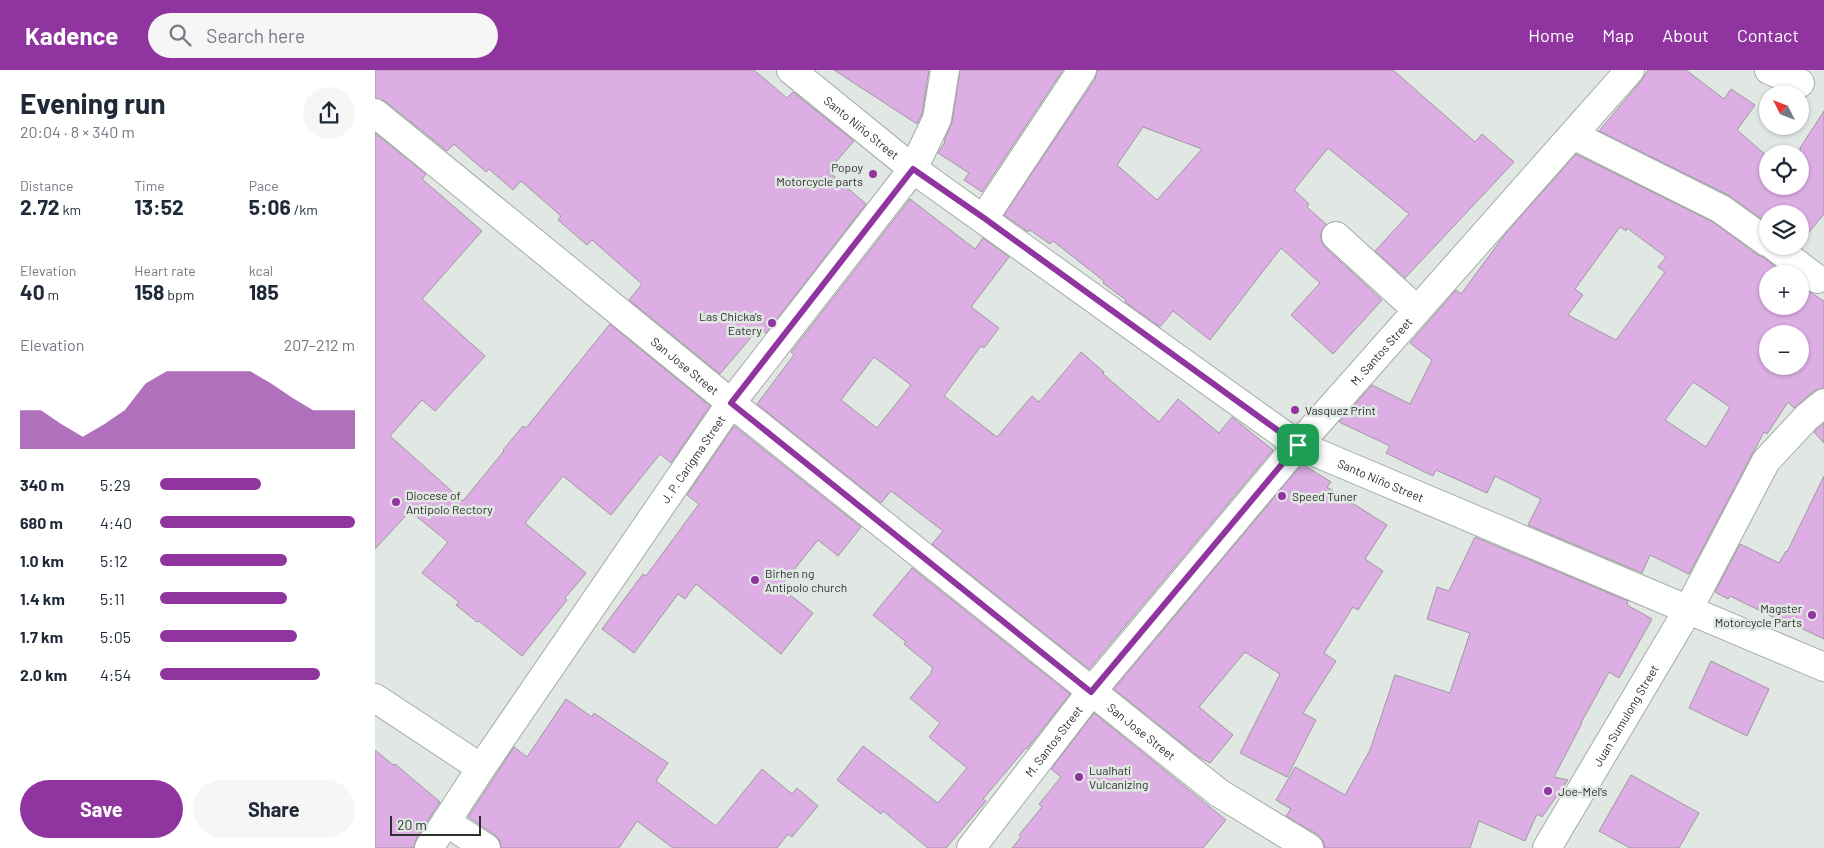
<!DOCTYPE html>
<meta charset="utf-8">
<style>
:root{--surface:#fff;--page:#f6f6f7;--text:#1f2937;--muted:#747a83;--accent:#9035a0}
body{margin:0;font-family:Barlow,sans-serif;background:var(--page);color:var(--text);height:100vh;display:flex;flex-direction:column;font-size:19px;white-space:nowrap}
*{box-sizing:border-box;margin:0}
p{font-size:16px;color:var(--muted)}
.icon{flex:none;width:28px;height:28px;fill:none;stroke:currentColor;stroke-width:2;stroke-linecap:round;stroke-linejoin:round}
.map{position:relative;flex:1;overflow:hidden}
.sheet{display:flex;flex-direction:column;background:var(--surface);width:375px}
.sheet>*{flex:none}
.needle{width:32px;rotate:312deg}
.buttons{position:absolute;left:1384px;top:15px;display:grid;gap:10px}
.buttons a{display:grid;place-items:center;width:50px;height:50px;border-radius:50%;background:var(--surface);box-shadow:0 1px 4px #0004;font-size:25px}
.scale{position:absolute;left:15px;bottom:12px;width:91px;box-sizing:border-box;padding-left:5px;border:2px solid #2d302e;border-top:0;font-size:14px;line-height:18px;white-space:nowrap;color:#2d302e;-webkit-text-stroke:4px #e1e8e3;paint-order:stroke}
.pin{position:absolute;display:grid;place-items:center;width:42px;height:42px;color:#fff;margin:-21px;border-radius:10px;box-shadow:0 2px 8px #0006}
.round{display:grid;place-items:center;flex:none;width:52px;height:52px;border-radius:26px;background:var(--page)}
.overview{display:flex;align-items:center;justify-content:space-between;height:85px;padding:0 20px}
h1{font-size:28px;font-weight:700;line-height:38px}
.metrics{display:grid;grid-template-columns:repeat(3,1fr);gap:8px;height:85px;padding:5px 20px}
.metrics div{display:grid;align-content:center}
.metrics b{font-size:21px;font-weight:700}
.metrics small{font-size:14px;font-weight:400}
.metrics p{font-size:14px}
.chart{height:140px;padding:10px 20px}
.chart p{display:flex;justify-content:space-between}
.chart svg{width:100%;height:90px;margin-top:5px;fill:var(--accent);opacity:.7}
.cta{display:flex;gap:10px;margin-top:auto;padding:10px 20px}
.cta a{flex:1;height:58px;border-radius:30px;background:var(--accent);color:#fff;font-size:20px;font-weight:700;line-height:58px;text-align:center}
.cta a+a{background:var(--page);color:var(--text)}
ul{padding:0 20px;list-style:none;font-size:16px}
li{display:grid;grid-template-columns:80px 60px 1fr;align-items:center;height:38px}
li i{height:12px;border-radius:6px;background:var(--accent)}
header{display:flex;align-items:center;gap:30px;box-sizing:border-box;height:70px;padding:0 25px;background:var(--accent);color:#fff}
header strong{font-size:24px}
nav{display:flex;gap:28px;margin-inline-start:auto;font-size:18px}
.search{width:350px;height:45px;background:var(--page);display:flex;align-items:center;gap:12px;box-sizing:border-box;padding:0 18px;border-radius:28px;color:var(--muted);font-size:19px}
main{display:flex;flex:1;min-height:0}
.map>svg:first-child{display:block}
</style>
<header>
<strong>Kadence</strong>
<div class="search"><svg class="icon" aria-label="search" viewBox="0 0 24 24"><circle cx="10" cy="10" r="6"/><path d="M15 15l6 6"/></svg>Search here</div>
<nav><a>Home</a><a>Map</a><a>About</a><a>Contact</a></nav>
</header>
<main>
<section class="sheet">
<div class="overview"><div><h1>Evening run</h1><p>20:04 · 8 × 340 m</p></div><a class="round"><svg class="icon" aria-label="share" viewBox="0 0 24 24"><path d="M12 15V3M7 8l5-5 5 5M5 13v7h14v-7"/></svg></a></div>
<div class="metrics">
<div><p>Distance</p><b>2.72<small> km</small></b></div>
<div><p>Time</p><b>13:52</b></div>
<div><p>Pace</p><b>5:06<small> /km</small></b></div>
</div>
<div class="metrics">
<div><p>Elevation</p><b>40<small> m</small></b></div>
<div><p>Heart rate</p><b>158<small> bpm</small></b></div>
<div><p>kcal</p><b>185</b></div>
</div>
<div class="chart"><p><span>Elevation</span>207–212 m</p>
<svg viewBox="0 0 160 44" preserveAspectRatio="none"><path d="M0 44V25L10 25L20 32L30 38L40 32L50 25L60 12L70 6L80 6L90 6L100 6L110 6L120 12L130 19L140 25L150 25L160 25V44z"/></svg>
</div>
<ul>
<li><b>340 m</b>5:29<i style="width:52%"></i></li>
<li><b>680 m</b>4:40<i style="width:100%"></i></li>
<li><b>1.0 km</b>5:12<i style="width:65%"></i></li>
<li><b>1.4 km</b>5:11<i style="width:65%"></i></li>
<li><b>1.7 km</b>5:05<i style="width:70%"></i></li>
<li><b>2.0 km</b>4:54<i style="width:82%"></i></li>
</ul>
<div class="cta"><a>Save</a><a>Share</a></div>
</section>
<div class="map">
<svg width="1449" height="778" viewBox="0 0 1449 778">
<rect width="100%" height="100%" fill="#e1e8e3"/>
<!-- building -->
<g fill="#dcaee4" stroke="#9e999f" fill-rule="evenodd">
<path d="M0 0H379L412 28 418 22 479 71 453 101 491 134 391 263 384 258 345 304 254 230 267 214 217 170 212 175 183 150 186 146 146 111 138 120 114 99 111 102 79 74 72 81 10 31 0 28Z"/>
<path d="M459 0H554L547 44 542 54Z"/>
<path d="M585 0H688L607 122 589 110 594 103 563 83 570 72 569 71 577 52Z"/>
<path d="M722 0H1018L1100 72 1107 64 1139 92 1030 208 1000 181 1034 144 953 78 919 120 934 134 932 137 951 154 946 163V171L950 177 1007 230 958 284 916 245 945 213 906 178 835 270 798 241 785 257 750 232 751 230 728 213 729 211 678 171 675 174 655 160 653 162 629 145 720 9ZM768 57 827 79 782 130 742 95Z"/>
<path d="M1273 0H1311L1349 29 1356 19 1380 35 1362 60 1392 86V116H1425V78L1449 41V144L1425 173V144H1392V153L1353 125 1224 61 1267 10Z"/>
<path d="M0 63 51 104 47 109 107 161 47 229 110 286 60 341 47 330 15 366 88 431 129 381 128 380 148 356 151 358 235 254 335 336 296 393 285 384 236 445 188 406 150 453 211 503 190 528 192 530 147 586 104 551 102 552 81 535 84 532 47 503 73 472 35 441 0 479Z"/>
<path d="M1201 84 1338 152 1383 185 1388 187 1410 204H1392V236H1425V216L1449 231V318L1439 321 1419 338 1413 332 1392 364 1389 362 1314 504 1275 485 1267 503 1153 455 1166 429 1120 406 1112 423 1061 400 1058 406 1011 383 1015 376 964 352 997 315 1035 334 1057 290 1035 273 1081 220 1086 224 1131 163ZM1245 157 1251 161 1252 158 1291 187 1283 197 1290 202 1241 270 1193 245 1208 225 1200 219ZM1392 264H1425V296H1392ZM1318 312 1355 337 1331 377 1290 350Z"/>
<path d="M535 129 600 179 608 168 634 187 596 237 624 258 609 278 606 276 569 326 622 367 657 326 664 332 706 282 729 302 728 304 784 352 803 329 844 363 857 347 898 380 714 599 557 474 568 461 516 421 506 433 382 334 419 285 416 282ZM499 287 536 315 502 358 466 330Z"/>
<path d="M1449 353V373L1439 362Z"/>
<path d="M359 356 486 457 463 486 443 470 405 517 438 543 406 584 321 514 310 529 303 524 259 583 227 559 268 504 271 506 324 434 312 425Z"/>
<path d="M927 394 956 412 952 417 1012 455 990 489 1008 501 983 540 978 537 949 583 961 591 928 643 941 650 912 707 865 683 905 604 870 582 824 637 858 665 835 693 824 687 739 619Z"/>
<path d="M1449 406V569L1415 553 1414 555 1355 526 1353 529 1340 522 1365 474 1404 493 1411 481 1412 482Z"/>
<path d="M1100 467 1253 531 1252 535 1277 549 1244 608 1234 602 1206 653H1207L1179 707 1193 710 1167 747 1162 744 1150 771 1104 751 1095 778H950L948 771 943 765 911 746 916 739 901 730 920 697 970 725 995 680 1020 605 1075 623 1095 563 1052 549 1062 517 1074 521Z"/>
<path d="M537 498 695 624 652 679 651 678 608 729 611 731 571 778H553L508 741 506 744 462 710 488 676 563 733 592 698 554 667 565 653 535 628 557 602 556 601 558 598 529 574 531 572 498 545Z"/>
<path d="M1336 591 1394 619 1372 666 1314 638Z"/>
<path d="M191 629 217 647 219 643 293 693 281 711 341 756 387 699 417 724 422 718 443 736 417 767 413 764 402 778H298L262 751 244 778H126L125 771 120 765 93 747 139 677 152 687Z"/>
<path d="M719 643 851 750 828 778H637L646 767 644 765 667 737 664 734 686 707 676 699Z"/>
<path d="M0 680 18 695 20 694 65 732 41 769 39 778H0Z"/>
<path d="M1256 705 1324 743 1304 778H1255L1224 761Z"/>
</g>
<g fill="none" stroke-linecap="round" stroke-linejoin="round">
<defs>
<g id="minor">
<path id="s1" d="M416 0 538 99 923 375 1255 0"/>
<path d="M1394 0 1425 13"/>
<path id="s2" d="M0 43 356 333 844 723 934 778"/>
<path d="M1198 65 1346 139 1392 172"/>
<path d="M609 148 707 0"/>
<path d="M961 166 1042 240"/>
<path d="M1399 176 1442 209"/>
<path d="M1313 540 1391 391 1432 347 1449 333"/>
<path d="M0 628 106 698"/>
<path d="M71 752 111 778"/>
<path id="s3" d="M54 778 106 698 356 333 538 99 562 49 570 0"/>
</g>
<g id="major">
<path id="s4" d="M596 778 716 622 923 375 1449 597"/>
<path id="s5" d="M1172 778 1313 540"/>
</g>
</defs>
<!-- minor casing -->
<use href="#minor" stroke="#a5aca7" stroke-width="30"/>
<!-- major casing -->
<use href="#major" stroke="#a5aca7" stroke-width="30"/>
<!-- minor -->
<use href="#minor" stroke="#fff" stroke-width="28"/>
<!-- major -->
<use href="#major" stroke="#fff" stroke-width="28"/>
</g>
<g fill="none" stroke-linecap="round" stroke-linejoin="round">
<defs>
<path id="route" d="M538 99 609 148 923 375 716 622 356 333Z"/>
</defs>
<!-- route casing -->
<use href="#route" stroke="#fff" stroke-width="10"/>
<!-- route -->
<use href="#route" stroke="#9035a0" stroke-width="6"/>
</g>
<!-- markers -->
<g fill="#9035a0" stroke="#e1e8e3" stroke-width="2">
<circle cx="498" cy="104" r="5"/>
<circle cx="397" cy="253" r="5"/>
<circle cx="920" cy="340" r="5"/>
<circle cx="907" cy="426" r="5"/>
<circle cx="21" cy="432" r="5"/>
<circle cx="380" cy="510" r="5"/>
<circle cx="1437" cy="545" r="5"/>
<circle cx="704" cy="707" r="5"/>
<circle cx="1173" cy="721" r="5"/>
</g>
<g text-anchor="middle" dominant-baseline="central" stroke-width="5" stroke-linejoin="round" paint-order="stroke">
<!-- street labels -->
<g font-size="12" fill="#2d302e" stroke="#e1e8e3">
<text stroke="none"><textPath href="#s1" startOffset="91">Santo Niño Street</textPath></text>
<text stroke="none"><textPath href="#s1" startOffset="756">M. Santos Street</textPath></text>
<text stroke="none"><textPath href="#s2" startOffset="400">San Jose Street</textPath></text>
<text stroke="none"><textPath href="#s3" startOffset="470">J. P. Carigma Street</textPath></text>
<text stroke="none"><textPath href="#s4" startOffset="609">Santo Niño Street</textPath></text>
<text stroke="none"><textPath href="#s5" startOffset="154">Juan Sumulong Street</textPath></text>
<text stroke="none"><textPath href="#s2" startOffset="985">San Jose Street</textPath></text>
<text stroke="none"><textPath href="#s4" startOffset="135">M. Santos Street</textPath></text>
</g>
<!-- poi labels -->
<g font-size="12" fill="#2d302e" stroke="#e1e8e3" text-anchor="start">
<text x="488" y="97" text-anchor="end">Popoy<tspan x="488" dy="14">Motorcycle parts</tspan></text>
<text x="387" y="246" text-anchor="end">Las Chicka's<tspan x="387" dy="14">Eatery</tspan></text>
<text x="930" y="340">Vasquez Print</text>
<text x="31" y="425">Diocese of<tspan x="31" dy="14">Antipolo Rectory</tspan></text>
<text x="917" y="426">Speed Tuner</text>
<text x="390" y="503">Birhen ng<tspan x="390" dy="14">Antipolo church</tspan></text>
<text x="1427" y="538" text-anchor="end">Magster<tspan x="1427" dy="14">Motorcycle Parts</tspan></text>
<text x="714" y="700">Lualhati<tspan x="714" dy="14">Vulcanizing</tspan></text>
<text x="1183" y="721">Joe-Mel's</text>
</g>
</g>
</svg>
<div class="buttons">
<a><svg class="needle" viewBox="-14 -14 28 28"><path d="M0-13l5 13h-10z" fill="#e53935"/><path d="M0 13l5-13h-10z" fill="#747a83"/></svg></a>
<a><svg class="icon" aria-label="locate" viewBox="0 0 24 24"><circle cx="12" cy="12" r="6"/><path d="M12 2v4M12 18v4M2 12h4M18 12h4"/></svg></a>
<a><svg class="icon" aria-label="layers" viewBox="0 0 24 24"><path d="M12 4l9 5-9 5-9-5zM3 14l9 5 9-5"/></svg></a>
<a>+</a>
<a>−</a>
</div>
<div class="scale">20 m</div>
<div class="pin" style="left:923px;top:375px;background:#1e9e55"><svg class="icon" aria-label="arrive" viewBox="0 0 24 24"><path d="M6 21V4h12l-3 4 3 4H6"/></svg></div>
</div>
</main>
